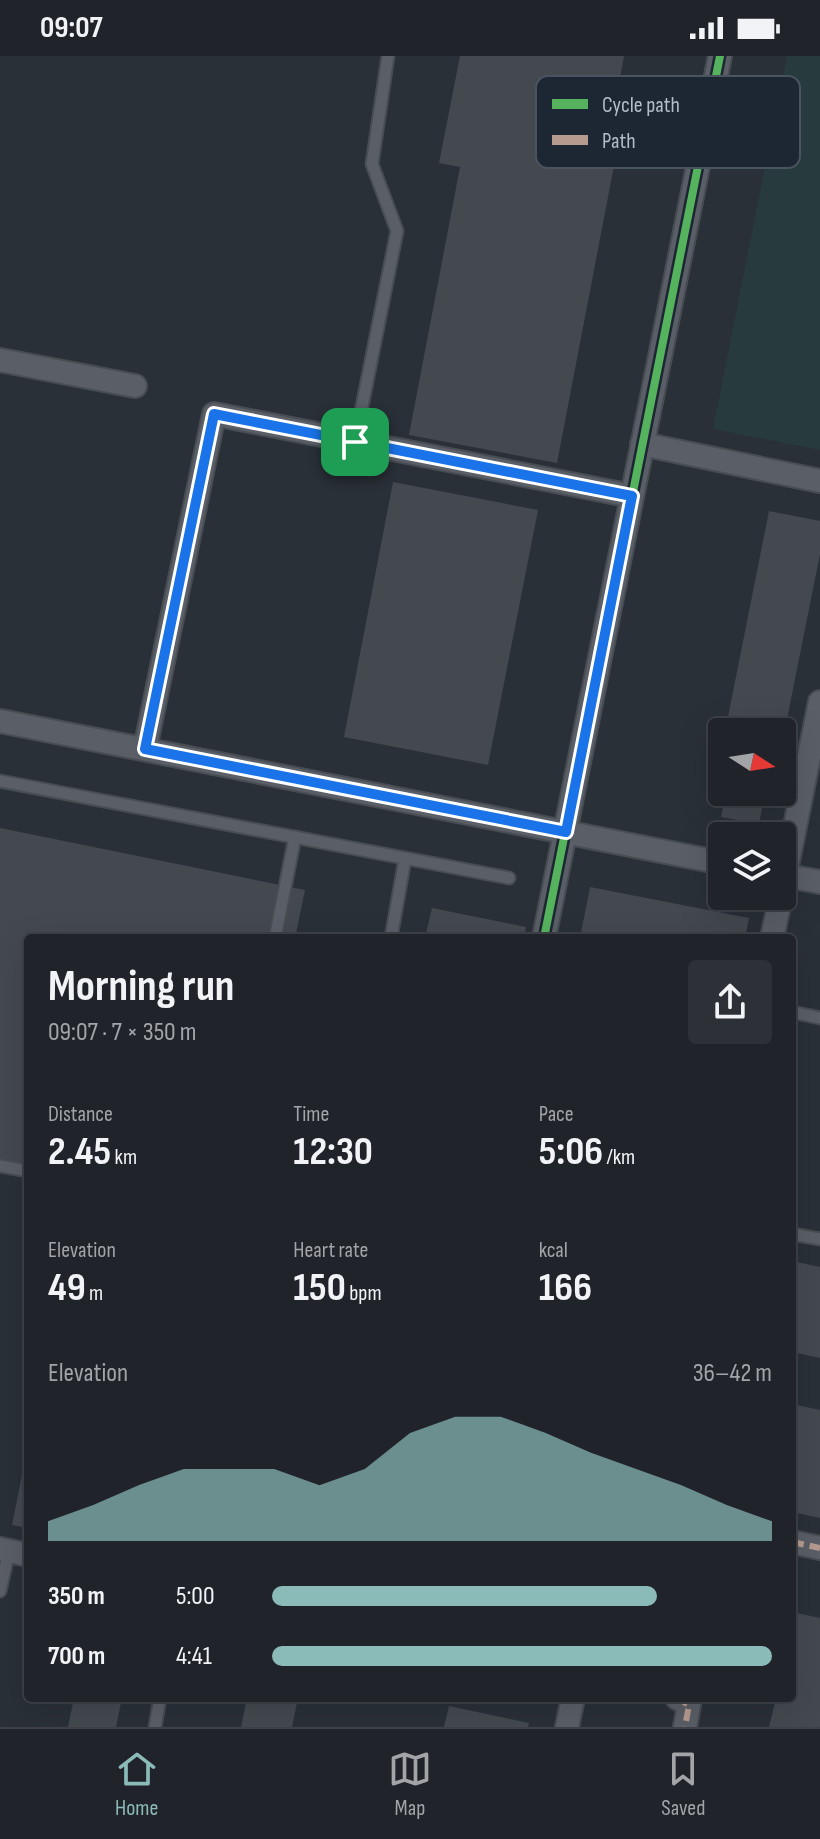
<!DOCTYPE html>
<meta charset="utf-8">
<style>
:root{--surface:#20242a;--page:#2d3036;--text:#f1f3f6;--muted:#a2a4a8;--line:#3d4147;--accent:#8bbbb9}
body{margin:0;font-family:"Sofia Sans Condensed",sans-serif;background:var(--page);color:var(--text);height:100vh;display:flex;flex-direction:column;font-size:30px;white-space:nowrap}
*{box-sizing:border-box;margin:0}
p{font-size:26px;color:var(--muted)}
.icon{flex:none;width:44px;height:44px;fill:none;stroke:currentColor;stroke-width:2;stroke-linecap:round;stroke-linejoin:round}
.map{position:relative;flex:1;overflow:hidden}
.side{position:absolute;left:24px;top:878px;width:772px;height:768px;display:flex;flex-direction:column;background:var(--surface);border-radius:8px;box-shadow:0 8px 32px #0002,0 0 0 2px var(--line)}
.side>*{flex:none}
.needle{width:52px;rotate:102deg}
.controls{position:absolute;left:708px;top:662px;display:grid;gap:16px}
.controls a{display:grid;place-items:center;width:88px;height:88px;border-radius:8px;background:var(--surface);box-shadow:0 8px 32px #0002,0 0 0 2px var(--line);font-size:40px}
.pin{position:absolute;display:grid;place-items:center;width:68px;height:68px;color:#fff;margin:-34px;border-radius:16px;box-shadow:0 4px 12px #0006}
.round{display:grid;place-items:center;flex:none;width:84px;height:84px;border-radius:8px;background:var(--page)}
.headline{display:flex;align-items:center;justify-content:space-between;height:136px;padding:0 24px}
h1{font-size:44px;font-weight:700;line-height:60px}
.figures{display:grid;grid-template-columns:repeat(3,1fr);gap:12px;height:136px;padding:8px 24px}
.figures div{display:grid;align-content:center}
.figures b{font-size:40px;font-weight:700}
.figures small{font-size:22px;font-weight:400}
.figures p{font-size:22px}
.chart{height:224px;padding:16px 24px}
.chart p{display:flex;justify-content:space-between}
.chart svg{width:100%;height:144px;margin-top:8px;fill:var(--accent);opacity:.7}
ul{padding:0 24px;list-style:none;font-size:26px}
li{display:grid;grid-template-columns:128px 96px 1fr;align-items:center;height:60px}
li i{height:20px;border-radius:10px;background:var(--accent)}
.status{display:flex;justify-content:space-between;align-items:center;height:56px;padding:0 40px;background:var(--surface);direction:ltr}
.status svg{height:22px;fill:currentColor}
.dock{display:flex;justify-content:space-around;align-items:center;height:112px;border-top:2px solid var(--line);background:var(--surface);font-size:22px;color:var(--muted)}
.dock a{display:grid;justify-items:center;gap:4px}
.dock .current{color:var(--accent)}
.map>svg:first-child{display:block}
</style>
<div class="status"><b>09:07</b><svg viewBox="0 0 49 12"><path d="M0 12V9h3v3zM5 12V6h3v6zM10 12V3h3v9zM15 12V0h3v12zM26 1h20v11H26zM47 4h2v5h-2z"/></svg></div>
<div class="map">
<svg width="820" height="1671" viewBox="0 0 820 1671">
<rect width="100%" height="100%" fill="#2a3038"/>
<!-- green -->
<path fill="#273a3e" d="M787 0H820V394L713 373Z"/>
<!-- building -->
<g fill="#444950">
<path d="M460 0H624L612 66 622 68 557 407 409 379 460 111 439 107Z"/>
<path d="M393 426 538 454 488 709 344 681Z"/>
<path d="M769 455 820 465V498L783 683 782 676H725Z"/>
<path d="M721 697H722V724L715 723Z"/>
<path d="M726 736H765L759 768 721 761Z"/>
<path d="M0 772 305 834 295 882H28V1111L0 1106Z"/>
<path d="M590 831 749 862 745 882H580Z"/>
<path d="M432 852 526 871 524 882H425Z"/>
<path d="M792 1205 820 1211V1302L792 1296Z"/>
<path d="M792 1348 820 1354V1462L792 1456Z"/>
<path d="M27 1394 28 1395V1472L12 1469Z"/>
<path d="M792 1556 820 1562V1671H769L776 1642H792Z"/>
<path d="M74 1642H122L116 1671H68Z"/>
<path d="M247 1642H298L292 1671H241Z"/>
<path d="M449 1650 529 1667 528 1671H444Z"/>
</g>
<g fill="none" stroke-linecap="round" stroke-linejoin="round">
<defs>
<g id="service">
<path d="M355 386 397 175 372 108 388 0"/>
<path d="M0 725 509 822"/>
<path d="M275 882 295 781"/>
<path d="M391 882 405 803"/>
<path d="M792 956 820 962"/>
<path d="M0 1110 28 1115"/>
<path d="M792 1178 820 1183"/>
<path d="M0 1535 9 1495"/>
<path d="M155 1671 160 1642"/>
</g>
<g id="minor">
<path d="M0 304 135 330"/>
<path d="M642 388 820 425"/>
<path d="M0 665 722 807"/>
<path d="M145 693 214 358 632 440"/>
<path d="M782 819 820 826"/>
<path d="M782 835 820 646"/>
<path d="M544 882 720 0"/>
<path d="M772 882 781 840"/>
<path d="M792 1486 820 1492"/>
<path d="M0 1493 28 1499"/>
<path d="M677 1642 689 1649 685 1671"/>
<path d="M567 1671 573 1642"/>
</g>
</defs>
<!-- service casing -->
<use href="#service" stroke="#484c53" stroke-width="15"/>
<!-- minor casing -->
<use href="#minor" stroke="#484c53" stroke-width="26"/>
<!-- service -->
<use href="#service" stroke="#5a5e66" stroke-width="11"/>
<!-- minor -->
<use href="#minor" stroke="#5a5e66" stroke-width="22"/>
<!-- quiet -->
<g stroke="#b69a8f" stroke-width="6" stroke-dasharray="12 6" stroke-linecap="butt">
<path d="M792 1486 820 1492"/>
<path d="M677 1642 689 1649 685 1671"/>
</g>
<defs>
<g id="cycleway">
<path d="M145 693 214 358 632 440"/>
<path d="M544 882 720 0"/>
</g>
</defs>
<!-- cycleway casing -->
<use href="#cycleway" stroke="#1d2633" stroke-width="13"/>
<!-- cycleway -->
<use href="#cycleway" stroke="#56b35d" stroke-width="8"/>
</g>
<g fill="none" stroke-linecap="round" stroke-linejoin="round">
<defs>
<path id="route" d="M214 358 632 440 566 776 145 693Z"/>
</defs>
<!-- route casing -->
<use href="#route" stroke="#fff" stroke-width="16"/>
<!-- route -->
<use href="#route" stroke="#1a73e8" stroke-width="10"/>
</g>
<!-- legend -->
<rect x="536" y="20" width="264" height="92" rx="12" fill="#1d2633" stroke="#4a5360" stroke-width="2"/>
<rect x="552" y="43" width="36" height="10" fill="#56b35d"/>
<rect x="552" y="79" width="36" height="10" fill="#b69a8f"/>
<g font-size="22" fill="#b4bcc9">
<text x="602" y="56">Cycle path</text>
<text x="602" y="92">Path</text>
</g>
</svg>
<div class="controls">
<a><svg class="needle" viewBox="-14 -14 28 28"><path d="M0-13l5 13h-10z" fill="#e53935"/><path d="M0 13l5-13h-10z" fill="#a2a4a8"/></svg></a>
<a><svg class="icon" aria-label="layers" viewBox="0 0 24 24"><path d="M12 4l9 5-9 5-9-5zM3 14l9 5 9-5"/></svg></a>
</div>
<div class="pin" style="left:355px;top:386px;background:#1e9e55"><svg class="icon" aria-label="arrive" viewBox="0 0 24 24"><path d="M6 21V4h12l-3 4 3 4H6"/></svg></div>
<section class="side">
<div class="headline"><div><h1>Morning run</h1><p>09:07 · 7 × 350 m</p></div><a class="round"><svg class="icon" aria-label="share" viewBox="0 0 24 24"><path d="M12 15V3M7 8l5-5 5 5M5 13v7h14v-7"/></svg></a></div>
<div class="figures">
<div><p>Distance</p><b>2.45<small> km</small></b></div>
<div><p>Time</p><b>12:30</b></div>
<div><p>Pace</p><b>5:06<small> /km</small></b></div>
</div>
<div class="figures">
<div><p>Elevation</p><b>49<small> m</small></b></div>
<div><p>Heart rate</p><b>150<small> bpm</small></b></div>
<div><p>kcal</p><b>166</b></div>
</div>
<div class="chart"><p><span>Elevation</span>36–42 m</p>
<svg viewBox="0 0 160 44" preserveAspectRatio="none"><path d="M0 44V38L10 33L20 27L30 22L40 22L50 22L60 27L70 22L80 11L90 6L100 6L110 11L120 17L130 22L140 27L150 33L160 38V44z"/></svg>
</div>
<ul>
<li><b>350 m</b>5:00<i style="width:77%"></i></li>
<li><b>700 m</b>4:41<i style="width:100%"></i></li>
</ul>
</section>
</div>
<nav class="dock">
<a class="current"><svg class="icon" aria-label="home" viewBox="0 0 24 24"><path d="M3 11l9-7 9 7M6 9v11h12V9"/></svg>Home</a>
<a><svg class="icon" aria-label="map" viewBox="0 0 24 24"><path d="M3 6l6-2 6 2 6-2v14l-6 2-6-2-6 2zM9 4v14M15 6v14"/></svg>Map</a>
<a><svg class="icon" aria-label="saved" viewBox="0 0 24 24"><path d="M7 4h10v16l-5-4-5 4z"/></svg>Saved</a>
</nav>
